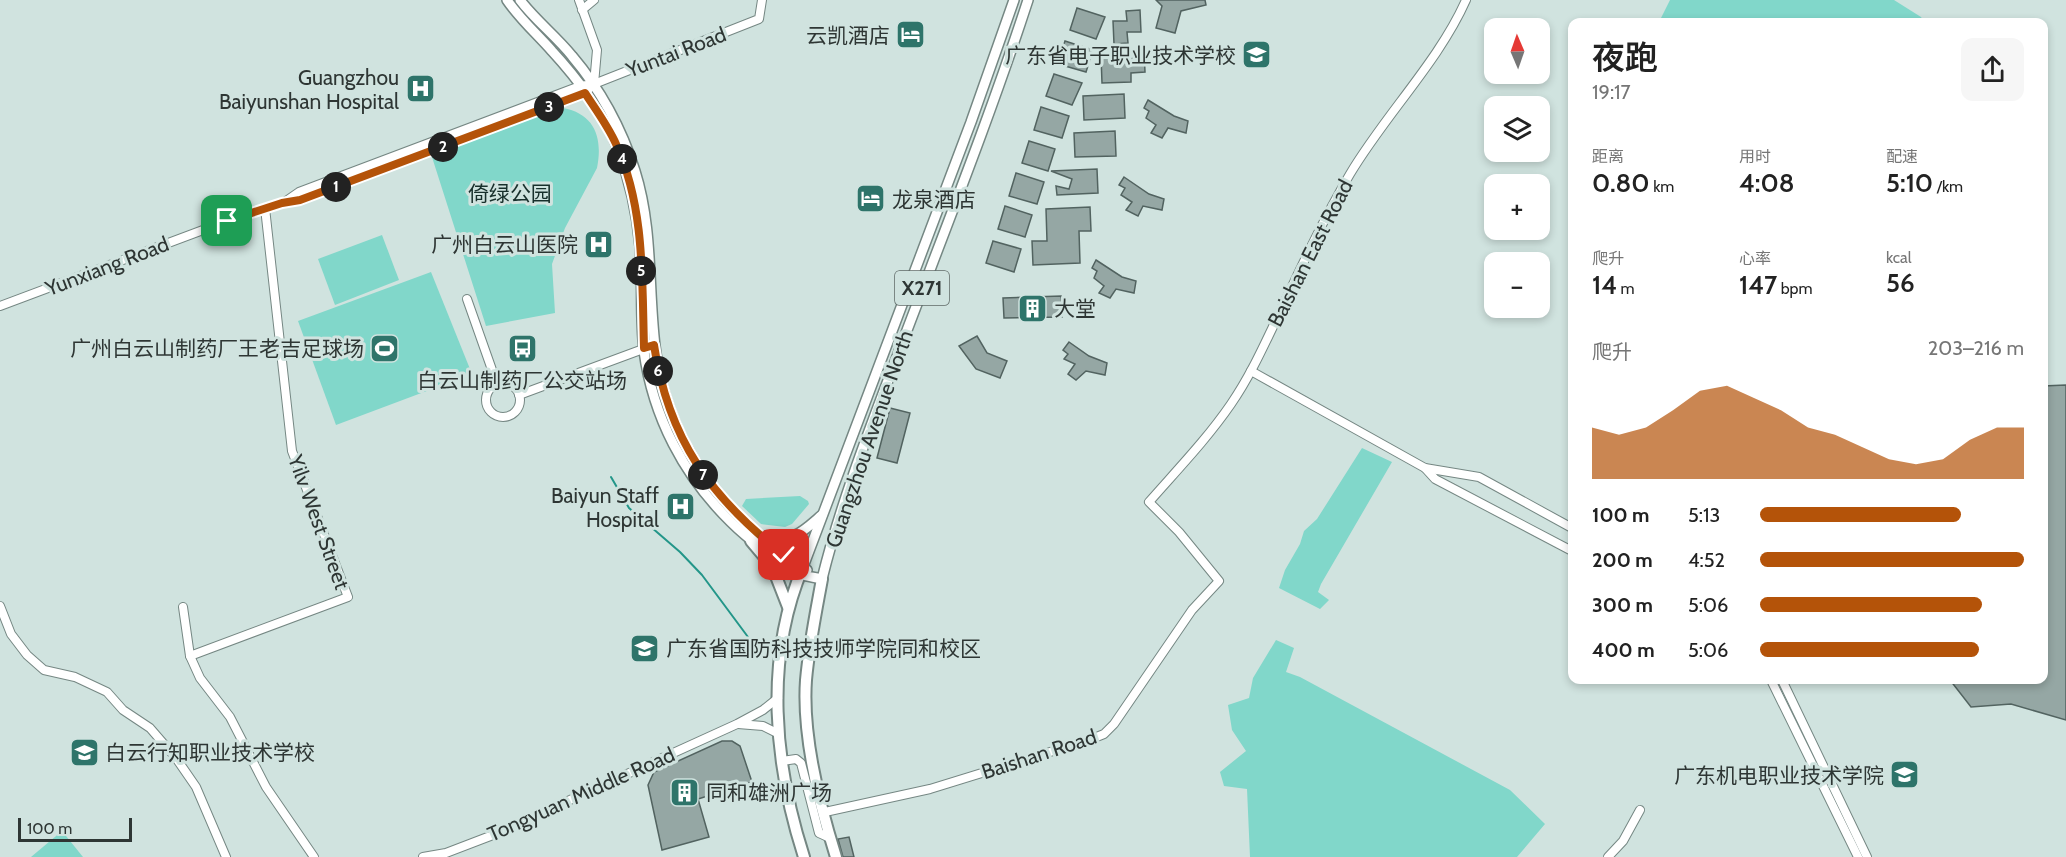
<!DOCTYPE html>
<html lang="zh">
<meta charset="utf-8">
<style>
:root{--surface:#fff;--page:#f6f6f6;--text:#222;--muted:#767676;--accent:#b45309}
body{margin:0;font-family:Cabin,"Noto Sans SC",sans-serif;background:var(--page);color:var(--text);height:100vh;display:flex;flex-direction:column;font-size:22px;white-space:nowrap}
*{box-sizing:border-box;margin:0}
p{font-size:20px;color:var(--muted)}
.icon{flex:none;width:33px;height:33px;fill:none;stroke:currentColor;stroke-width:2;stroke-linecap:round;stroke-linejoin:round}
.map{position:relative;flex:1;overflow:hidden}
.sheet{position:absolute;left:1568px;top:18px;width:480px;height:666px;display:flex;flex-direction:column;background:var(--surface);border-radius:12px;box-shadow:0 3px 9px #0003}
.sheet>*{flex:none}
.needle{width:39px;rotate:358deg}
.controls{position:absolute;left:1484px;top:18px;display:grid;gap:12px}
.controls a{display:grid;place-items:center;width:66px;height:66px;border-radius:12px;background:var(--surface);box-shadow:0 3px 9px #0003;font-size:30px}
.scale{position:absolute;left:18px;bottom:15px;width:114px;box-sizing:border-box;padding-left:6px;border:3px solid #2e3634;border-top:0;font-size:16px;line-height:21px;white-space:nowrap;color:#2e3634;-webkit-text-stroke:4px #d0e3df;paint-order:stroke}
.pin{position:absolute;display:grid;place-items:center;width:51px;height:51px;color:#fff;margin:-26px;border-radius:12px;box-shadow:0 3px 9px #0006}
.km{position:absolute;width:30px;height:30px;margin:-15px;border-radius:50%;background:#222;color:#fff;font-size:16px;line-height:30px;text-align:center}
.round{display:grid;place-items:center;flex:none;width:63px;height:63px;border-radius:12px;background:var(--page)}
.summary{display:flex;align-items:center;justify-content:space-between;height:102px;padding:0 24px}
h1{font-size:33px;font-weight:600;line-height:45px}
.metrics{display:grid;grid-template-columns:repeat(3,1fr);gap:9px;height:102px;padding:6px 24px}
.metrics div{display:grid;align-content:center}
.metrics b{font-size:26px;font-weight:600}
.metrics small{font-size:16px;font-weight:400}
.metrics p{font-size:16px}
.chart{height:168px;padding:12px 24px}
.chart p{display:flex;justify-content:space-between}
.chart svg{width:100%;height:108px;margin-top:6px;fill:var(--accent);opacity:.7}
ul{padding:0 24px;list-style:none;font-size:20px}
li{display:grid;grid-template-columns:96px 72px 1fr;align-items:center;height:45px}
li i{height:15px;border-radius:8px;background:var(--accent)}
.map>svg:first-child{display:block}
</style>
<div class="map">
<svg width="2066" height="857" viewBox="0 0 2066 857">
<rect width="100%" height="100%" fill="#d0e3df"/>
<!-- green -->
<g fill="#81d7ca">
<path d="M1670 0H1894L1921 17 1924 22H1659Z"/>
<path d="M563 108C595 114 603 138 597 168L565 228 552 264 555 313 486 326 431 154 551 109Z"/>
<path d="M382 235 399 280 335 305 318 259Z"/>
<path d="M431 272 472 374 336 425 298 321Z"/>
<path d="M1362 448 1392 462 1321 584 1318 592 1329 600 1320 609 1279 588 1285 570 1300 544 1304 531 1317 519Z"/>
<path d="M800 496 808 501 809 504 792 524 785 527 761 524 742 506 746 499Z"/>
<path d="M1276 640 1294 648 1286 672 1300 677 1510 790 1545 824 1517 857H1250L1247 789 1224 786 1220 772 1246 751 1232 730 1228 705 1249 698 1253 678Z"/>
<path d="M62 831 83 857H31Z"/>
</g>
<g fill="none" stroke-linecap="round" stroke-linejoin="round">
<!-- stream -->
<path stroke="#239689" stroke-width="2" d="M611 477 629 508 680 552 702 575 748 637"/>
</g>
<!-- building -->
<g fill="#95a7a4" stroke="#526360" stroke-width="1.5">
<path d="M1156 0H1205L1206 5 1181 11 1175 33 1156 28 1162 6Z"/>
<path d="M1077 8 1105 17 1096 39 1070 30Z"/>
<path d="M1140 10 1141 32H1127L1128 43 1114 44 1113 21H1127L1126 11Z"/>
<path d="M1065 41 1093 50 1086 72 1058 64Z"/>
<path d="M1144 50 1145 72 1131 73V82L1102 83 1101 56 1131 55V51Z"/>
<path d="M1054 74 1082 83 1072 105 1046 96Z"/>
<path d="M1124 94 1125 118 1084 120 1083 96Z"/>
<path d="M1148 100 1174 116 1188 121 1186 133 1168 128 1162 138 1151 133 1156 125 1146 118 1149 111 1144 108Z"/>
<path d="M1041 107 1069 116 1062 138 1034 130Z"/>
<path d="M1115 131 1116 156 1075 157 1074 133Z"/>
<path d="M1029 141 1055 149 1048 171 1022 163Z"/>
<path d="M1097 169 1098 193 1057 195 1056 186 1069 189 1072 179 1051 171Z"/>
<path d="M1016 173 1044 182 1037 204 1009 196Z"/>
<path d="M1124 177 1149 194 1164 199 1162 210 1143 206 1138 216 1126 210 1132 202 1121 195 1125 188 1119 185Z"/>
<path d="M1005 206 1032 215 1025 237 998 229Z"/>
<path d="M1090 207 1091 231H1079L1080 263 1033 265 1032 241H1047L1046 209Z"/>
<path d="M993 241 1021 249 1014 272 986 263Z"/>
<path d="M1096 260 1122 277 1136 281 1134 293 1116 289 1110 298 1099 293 1104 286 1094 278 1097 271 1092 268Z"/>
<path d="M1061 296 1062 317 1004 318 1003 298Z"/>
<path d="M977 336 987 353 1007 361 1000 378 976 369 959 346Z"/>
<path d="M1069 342 1089 356 1107 363 1105 375 1086 371 1076 380 1068 374 1075 364 1064 359 1068 354 1063 350Z"/>
<path d="M2066 385V720L2011 704 1971 707 1950 680H2043V386Z"/>
<path d="M890 408 910 413 897 463 877 458Z"/>
<path d="M722 741H732L740 746 752 782 698 799 709 837 662 850 648 785 654 772Z"/>
<path d="M849 837 854 857H843L838 839Z"/>
</g>
<g fill="none" stroke-linecap="round" stroke-linejoin="round">
<defs>
<g id="minor">
<path d="M579 0 597 50 594 84"/>
<path d="M582 10 594 0"/>
<path d="M286 201 299 192 580 86 594 84 759 19 762 0"/>
<path d="M467 299 497 384"/>
<path d="M0 306 227 221 282 203 300 200 585 93 594 84"/>
<path d="M1251 371 1425 468 1479 477 1572 528"/>
<circle cx="503" cy="400" r="17"/>
<path d="M519 395 654 345"/>
<path d="M1425 468 1435 479 1572 551"/>
<path d="M0 606 11 634 27 655 44 670 75 677 107 692 123 710 150 728 176 758 196 787 226 857"/>
<path d="M183 607 190 656 200 678 230 717 266 787 314 857"/>
<path d="M190 656 348 597 292 451 265 208"/>
<path d="M1771 680 1858 857"/>
<path d="M1782 680 1867 857"/>
<path d="M738 724 763 726 779 734"/>
<path d="M782 761 796 759 801 763 819 833 830 838"/>
<path d="M825 812 930 789 1089 740 1104 734 1114 724 1192 610 1219 581 1179 532 1149 502C1177 470 1207 439 1231 404 1251 375 1265 343 1280 312 1302 265 1324 218 1350 174 1385 115 1439 61 1466 0"/>
<path d="M423 857 446 853 493 835 737 724 763 710 778 698"/>
<path d="M1608 857 1623 841 1640 810"/>
</g>
<g id="major">
<path d="M507 0C520 19 537 34 552 51 576 77 606 116 618 149 630 181 637 213 640 246 643 281 640 317 644 351 653 417 684 476 731 522 745 536 782 566 800 574 807 577 815 577 822 579"/>
<path d="M520 0C535 20 556 36 572 56 600 89 622 130 635 171 653 228 648 287 655 346 665 441 726 522 807 570"/>
<path d="M764 536C794 542 800 534 822 515"/>
<path d="M803 567 971 122 1014 0"/>
<path d="M822 579C841 502 870 428 898 354 942 237 989 120 1028 0"/>
</g>
<g id="highway">
<path d="M751 541 772 566 788 607"/>
<path d="M803 567C764 659 774 764 804 857"/>
<path d="M822 579C816 612 809 646 806 680 802 736 819 803 836 857"/>
</g>
</defs>
<!-- minor casing -->
<use href="#minor" stroke="#758783" stroke-width="10"/>
<!-- major casing -->
<use href="#major" stroke="#758783" stroke-width="12"/>
<!-- highway casing -->
<use href="#highway" stroke="#758783" stroke-width="14"/>
<!-- minor -->
<use href="#minor" stroke="#fff" stroke-width="8"/>
<!-- major -->
<use href="#major" stroke="#fff" stroke-width="9"/>
<!-- highway -->
<use href="#highway" stroke="#fff" stroke-width="10"/>
</g>
<g fill="none" stroke-linecap="round" stroke-linejoin="round">
<defs>
<path id="route" d="M227 221 282 203 300 200 585 93C596 110 608 126 616 144 645 207 642 280 644 348L654 345C668 439 711 498 784 555"/>
</defs>
<!-- route casing -->
<use href="#route" stroke="#fff" stroke-width="12"/>
<!-- route -->
<use href="#route" stroke="#b45309" stroke-width="8"/>
</g>
<!-- icons -->
<defs>
<symbol id="hotel-square" viewBox="-11 -11 22 22"><rect x="-9" y="-9" width="18" height="18" rx="4" fill="#2e746a" stroke="#d0e3df"/><path d="M-6-4.5h1.5V1H6V5H4.5V3h-9V5H-6ZM-4 0a1.8 1.8 0 1 1 3.6 0ZM.5 0V-2.5h3Q6-2.5 6 0Z" fill="#fff"/></symbol>
<symbol id="university-square" viewBox="-11 -11 22 22"><rect x="-9" y="-9" width="18" height="18" rx="4" fill="#2e746a" stroke="#d0e3df"/><path d="M0-5L7-2L0 1L-7-2ZM-4 1L0 2.5L4 1V4Q0 6-4 4Z" fill="#fff"/></symbol>
<symbol id="hospital-square" viewBox="-11 -11 22 22"><rect x="-9" y="-9" width="18" height="18" rx="4" fill="#2e746a" stroke="#d0e3df"/><path d="M-5-5h3v3.5h4V-5h3V5h-3V1.5h-4V5h-3Z" fill="#fff"/></symbol>
<symbol id="building-square" viewBox="-11 -11 22 22"><rect x="-9" y="-9" width="18" height="18" rx="4" fill="#2e746a" stroke="#d0e3df"/><path d="M-4-6H4V6H1V3H-1V6H-4ZM-2.5-4.3h1.7v1.8h-1.7ZM.8-4.3h1.7v1.8H.8ZM-2.5-1h1.7V.8h-1.7ZM.8-1h1.7V.8H.8Z" fill="#fff"/></symbol>
<symbol id="stadium-square" viewBox="-11 -11 22 22"><rect x="-9" y="-9" width="18" height="18" rx="4" fill="#2e746a" stroke="#d0e3df"/><path d="M0-5a6.5 5 0 1 0 0 10a6.5 5 0 1 0 0-10ZM-3.5-1.8h7v3.6h-7Z" fill="#fff"/></symbol>
<symbol id="bus-square" viewBox="-11 -11 22 22"><rect x="-9" y="-9" width="18" height="18" rx="4" fill="#2e746a" stroke="#d0e3df"/><path d="M-5-6H5V4H4V6H2V4H-2V6H-4V4H-5ZM-3.5-4V0h7V-4ZM-3.5 1.2v1.5H-2V1.2ZM2 1.2v1.5H3.5V1.2Z" fill="#fff"/></symbol>
<symbol id="school-square" viewBox="-11 -11 22 22"><rect x="-9" y="-9" width="18" height="18" rx="4" fill="#2e746a" stroke="#d0e3df"/><path d="M0-5L7-2L0 1L-7-2ZM-4 1L0 2.5L4 1V4Q0 6-4 4Z" fill="#fff"/></symbol>
</defs>
<g fill-rule="evenodd">
<use href="#hotel-square" x="894" y="18" width="33" height="33"/>
<use href="#university-square" x="1240" y="38" width="33" height="33"/>
<use href="#hospital-square" x="404" y="72" width="33" height="33"/>
<use href="#hotel-square" x="854" y="182" width="33" height="33"/>
<use href="#hospital-square" x="582" y="228" width="33" height="33"/>
<use href="#building-square" x="1016" y="292" width="33" height="33"/>
<use href="#stadium-square" x="368" y="332" width="33" height="33"/>
<use href="#bus-square" x="506" y="332" width="33" height="33"/>
<use href="#hospital-square" x="664" y="490" width="33" height="33"/>
<use href="#school-square" x="628" y="632" width="33" height="33"/>
<use href="#school-square" x="68" y="736" width="33" height="33"/>
<use href="#university-square" x="1888" y="758" width="33" height="33"/>
<use href="#building-square" x="668" y="776" width="33" height="33"/>
</g>
<g text-anchor="middle" dominant-baseline="central" stroke-width="6" stroke-linejoin="round" paint-order="stroke">
<!-- shield labels -->
<rect fill="#d0e3df" stroke="#5f6a67" stroke-width="1.5" x="895" y="271" width="54" height="34" rx="4.5"/>
<g font-size="20" font-weight="bold" fill="#2e3634">
<text x="922" y="288">X271</text>
</g>
<!-- poi labels -->
<g font-size="21" fill="#2e3634" stroke="#d0e3df" text-anchor="end">
<text x="890" y="35">云凯酒店</text>
<text x="1236" y="55">广东省电子职业技术学校</text>
<text x="399" y="77">Guangzhou<tspan x="399" dy="24">Baiyunshan Hospital</tspan></text>
<text x="892" y="199" text-anchor="start">龙泉酒店</text>
<text x="578" y="244">广州白云山医院</text>
<text x="1054" y="308" text-anchor="start">大堂</text>
<text x="364" y="348">广州白云山制药厂王老吉足球场</text>
<text x="522" y="380" text-anchor="middle">白云山制药厂公交站场</text>
<text x="659" y="495">Baiyun Staff<tspan x="659" dy="24">Hospital</tspan></text>
<text x="666" y="648" text-anchor="start">广东省国防科技技师学院同和校区</text>
<text x="105" y="752" text-anchor="start">白云行知职业技术学校</text>
<text x="1884" y="775">广东机电职业技术学院</text>
<text x="706" y="792" text-anchor="start">同和雄洲广场</text>
</g>
<!-- street labels -->
<g font-size="21" fill="#2e3634" stroke="#d0e3df">
<text transform="translate(676 52) rotate(-21)">Yuntai Road</text>
<text transform="translate(1310 253) rotate(-63)">Baishan East Road</text>
<text transform="translate(107 266) rotate(-21)">Yunxiang Road</text>
<text transform="translate(869 439) rotate(-71)">Guangzhou Avenue North</text>
<text transform="translate(319 522) rotate(70)">Yilv West Street</text>
<text transform="translate(1039 754) rotate(-18)">Baishan Road</text>
<text transform="translate(581 794) rotate(-24)">Tongyuan Middle Road</text>
</g>
<!-- park labels -->
<g font-size="21" fill="#172f2b" stroke="#d0e3df">
<text x="510" y="193">倚绿公园</text>
</g>
</g>
</svg>
<div class="controls">
<a><svg class="needle" viewBox="-14 -14 28 28"><path d="M0-13l5 13h-10z" fill="#e53935"/><path d="M0 13l5-13h-10z" fill="#767676"/></svg></a>
<a><svg class="icon" aria-label="layers" viewBox="0 0 24 24"><path d="M12 4l9 5-9 5-9-5zM3 14l9 5 9-5"/></svg></a>
<a>+</a>
<a>−</a>
</div>
<div class="scale">100 m</div>
<div class="pin" style="left:227px;top:221px;background:#1e9e55"><svg class="icon" aria-label="arrive" viewBox="0 0 24 24"><path d="M6 21V4h12l-3 4 3 4H6"/></svg></div>
<div class="pin" style="left:784px;top:555px;background:#d93025"><svg class="icon" aria-label="check" viewBox="0 0 24 24"><path d="M5 12l5 5 9-10"/></svg></div>
<b class="km" style="left:336px;top:187px">1</b>
<b class="km" style="left:443px;top:147px">2</b>
<b class="km" style="left:549px;top:107px">3</b>
<b class="km" style="left:622px;top:159px">4</b>
<b class="km" style="left:641px;top:271px">5</b>
<b class="km" style="left:658px;top:371px">6</b>
<b class="km" style="left:703px;top:475px">7</b>
<section class="sheet">
<div class="summary"><div><h1>夜跑</h1><p>19:17</p></div><a class="round"><svg class="icon" aria-label="share" viewBox="0 0 24 24"><path d="M12 15V3M7 8l5-5 5 5M5 13v7h14v-7"/></svg></a></div>
<div class="metrics">
<div><p>距离</p><b>0.80<small> km</small></b></div>
<div><p>用时</p><b>4:08</b></div>
<div><p>配速</p><b>5:10<small> /km</small></b></div>
</div>
<div class="metrics">
<div><p>爬升</p><b>14<small> m</small></b></div>
<div><p>心率</p><b>147<small> bpm</small></b></div>
<div><p>kcal</p><b>56</b></div>
</div>
<div class="chart"><p><span>爬升</span>203–216 m</p>
<svg viewBox="0 0 160 44" preserveAspectRatio="none"><path d="M0 44V23L10 26L20 23L30 16L40 8L50 6L60 11L70 16L80 23L90 26L100 31L110 36L120 38L130 36L140 28L150 23L160 23V44z"/></svg>
</div>
<ul>
<li><b>100 m</b>5:13<i style="width:76%"></i></li>
<li><b>200 m</b>4:52<i style="width:100%"></i></li>
<li><b>300 m</b>5:06<i style="width:84%"></i></li>
<li><b>400 m</b>5:06<i style="width:83%"></i></li>
</ul>
</section>
</div>
